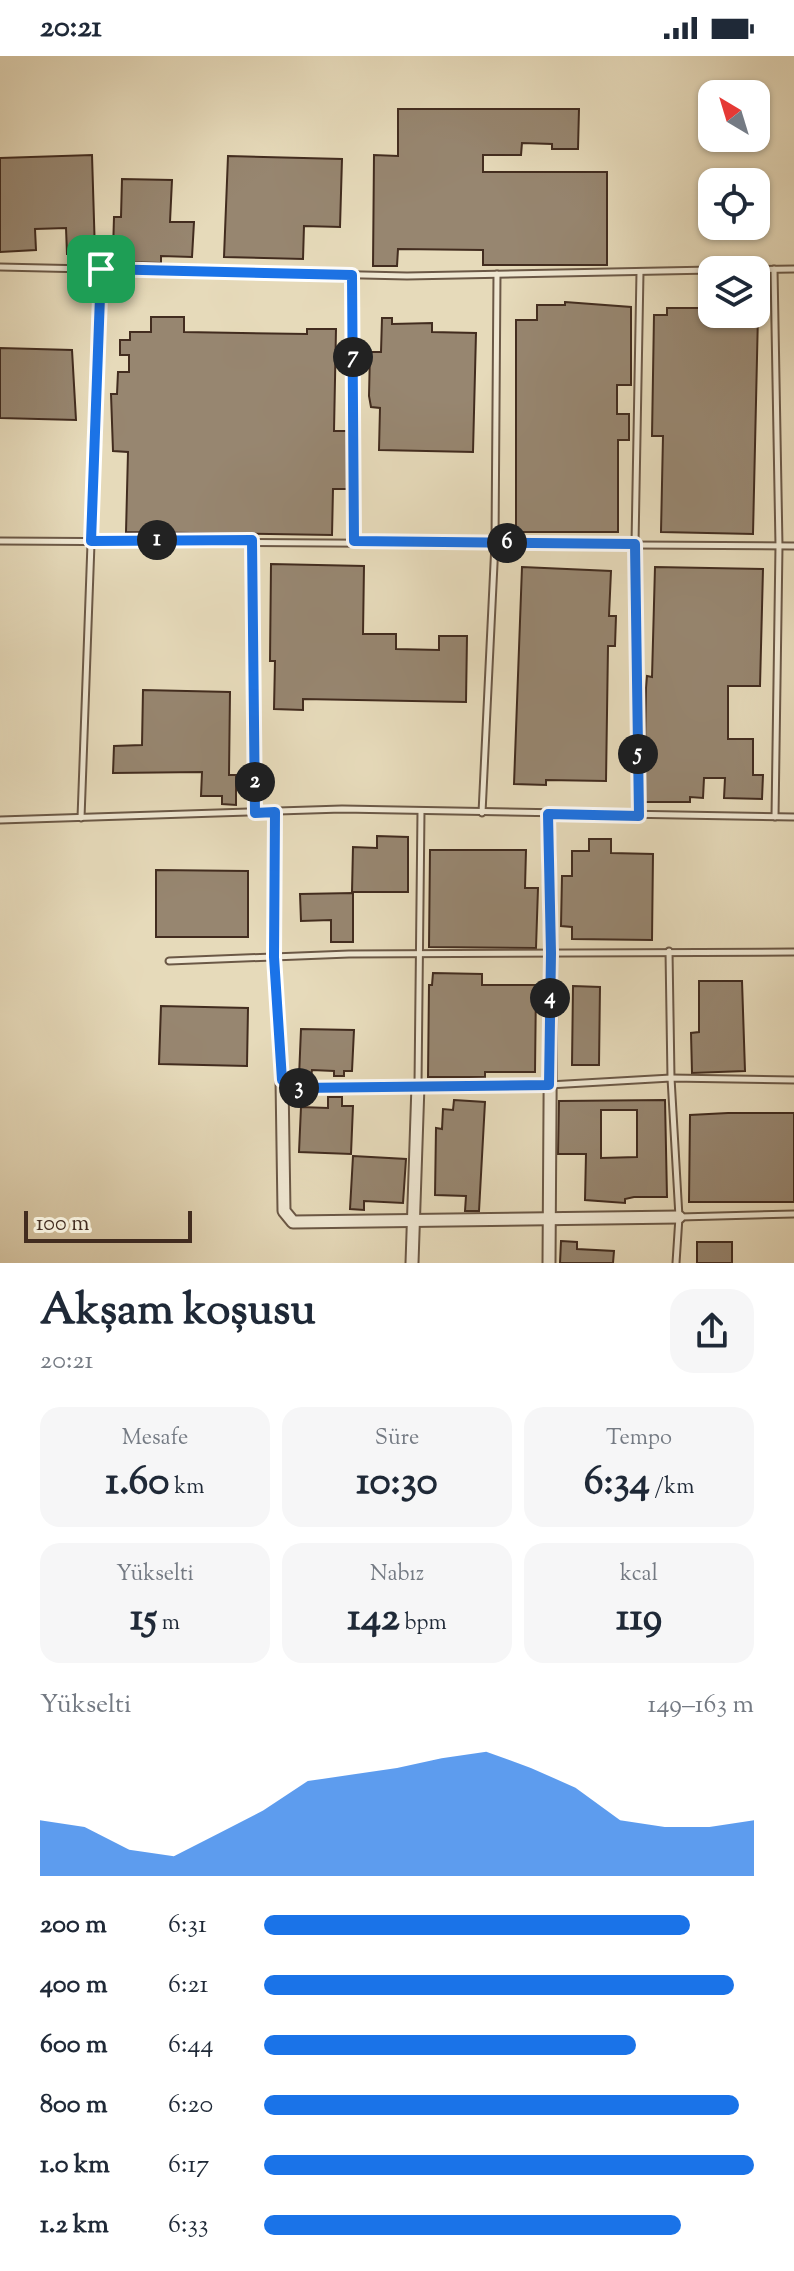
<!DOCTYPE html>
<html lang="tr">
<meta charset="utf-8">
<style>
:root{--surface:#fff;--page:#f6f6f7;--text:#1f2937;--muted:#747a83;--accent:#1a73e8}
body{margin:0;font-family:"Sorts Mill Goudy",serif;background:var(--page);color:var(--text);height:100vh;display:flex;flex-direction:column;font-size:30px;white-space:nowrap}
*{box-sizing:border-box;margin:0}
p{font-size:26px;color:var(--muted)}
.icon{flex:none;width:44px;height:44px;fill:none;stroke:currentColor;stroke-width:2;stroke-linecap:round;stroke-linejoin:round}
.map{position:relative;height:1207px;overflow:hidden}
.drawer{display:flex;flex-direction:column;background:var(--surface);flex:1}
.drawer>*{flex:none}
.needle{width:52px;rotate:322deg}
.controls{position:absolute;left:698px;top:24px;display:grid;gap:16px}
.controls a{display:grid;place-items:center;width:72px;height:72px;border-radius:16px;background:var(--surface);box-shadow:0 2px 6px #0004;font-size:40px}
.scale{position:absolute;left:24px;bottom:20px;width:168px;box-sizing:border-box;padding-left:8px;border:4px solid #422c1f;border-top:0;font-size:22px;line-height:28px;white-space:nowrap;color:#422c1f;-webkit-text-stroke:6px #efe7d2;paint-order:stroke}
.pin{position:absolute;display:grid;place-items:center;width:68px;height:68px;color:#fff;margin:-34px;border-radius:16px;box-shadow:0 4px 12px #0006}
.km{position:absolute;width:40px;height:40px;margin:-20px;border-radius:50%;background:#222;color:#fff;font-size:22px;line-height:40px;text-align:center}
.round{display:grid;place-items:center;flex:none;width:84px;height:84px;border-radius:24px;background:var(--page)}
.overview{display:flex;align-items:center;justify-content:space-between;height:136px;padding:0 40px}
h1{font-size:44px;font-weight:700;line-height:60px}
.metrics{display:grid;grid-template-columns:repeat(3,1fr);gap:12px;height:136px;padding:8px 40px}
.metrics div{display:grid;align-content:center;border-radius:20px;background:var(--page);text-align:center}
.metrics b{font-size:40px;font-weight:700}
.metrics small{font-size:22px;font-weight:400}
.metrics p{font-size:22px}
.chart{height:224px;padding:16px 40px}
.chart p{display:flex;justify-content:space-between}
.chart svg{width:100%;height:144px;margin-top:8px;fill:var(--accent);opacity:.7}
ul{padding:0 40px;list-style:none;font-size:26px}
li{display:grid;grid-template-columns:128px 96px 1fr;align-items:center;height:60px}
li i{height:20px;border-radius:10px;background:var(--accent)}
.status{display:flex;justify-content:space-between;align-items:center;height:56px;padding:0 40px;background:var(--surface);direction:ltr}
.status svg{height:22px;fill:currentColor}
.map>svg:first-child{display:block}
</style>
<div class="status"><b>20:21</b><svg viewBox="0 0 49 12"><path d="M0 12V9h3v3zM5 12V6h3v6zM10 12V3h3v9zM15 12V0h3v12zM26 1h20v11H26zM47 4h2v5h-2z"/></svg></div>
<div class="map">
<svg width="794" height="1207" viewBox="0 0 794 1207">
<rect width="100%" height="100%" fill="#e6daba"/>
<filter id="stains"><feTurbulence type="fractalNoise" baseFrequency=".0025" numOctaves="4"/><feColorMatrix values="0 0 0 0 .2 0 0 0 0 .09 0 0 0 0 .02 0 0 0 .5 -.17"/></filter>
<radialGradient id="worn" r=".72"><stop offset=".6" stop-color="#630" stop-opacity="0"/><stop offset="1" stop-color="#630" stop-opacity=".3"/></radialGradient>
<!-- building -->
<g fill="#978670" stroke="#422c1f" stroke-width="2" fill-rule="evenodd">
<path d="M398 53H579L578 93H552V88L522 87 521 99H483V116H607V209H483V194L398 193 397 210H373L374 99 398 100Z"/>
<path d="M92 99 95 197 67 198 66 172 35 173 36 194 0 196V102Z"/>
<path d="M228 100 342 103 340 171 304 170 303 203 224 201Z"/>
<path d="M122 123 172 124 170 166H194L192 201 161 200V207L124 206 125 196 113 195 114 161H121Z"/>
<path d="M565 246 631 251V329H617V358H629V384H618V476H516V264H537V249H565Z"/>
<path d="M667 252H712V258H758L753 478 661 476 663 380H652L654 259H667Z"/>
<path d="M151 261H184V276L307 278V273H336L334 375H348L347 433H333L332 479 126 476 128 396 113 395 111 338H117L118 316H129V299H120V284H130V276H151Z"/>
<path d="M382 262H392V268L432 267V276L476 277 473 396 379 394 380 352 371 351 369 340 370 296H381Z"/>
<path d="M0 292 72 294 76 364 0 362Z"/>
<path d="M271 508 364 510 363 578H396V593L439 594V580H467L466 646 303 643V654L274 653 275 605H270Z"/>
<path d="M522 511 611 515 609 560H616L615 590H608L606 725 546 724V729L514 728Z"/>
<path d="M655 511 763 513 760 630H728V683H753V719H763L762 743 724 742 725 722H704L703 742 690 741V746H644L646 632 647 620 652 621Z"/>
<path d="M143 634 230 636 229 719H236V749L222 748V740H201L202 716 113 717 114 690 142 689Z"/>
<path d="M377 780 408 781V836H352L353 791 377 792Z"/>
<path d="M589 783H611V797L653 798 652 884 572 883V871L561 870 562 820H572V795H589Z"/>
<path d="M430 794H526L525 832H538L536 892 429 891Z"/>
<path d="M156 814 248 815V881H156Z"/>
<path d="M353 837V886H331V864L301 865 300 838Z"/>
<path d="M433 917 482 918V929H536L535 1016H485V1021H428L429 929H432Z"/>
<path d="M699 925H742L745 1015 692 1017 691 977 699 976Z"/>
<path d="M573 930 600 931 599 1009H572Z"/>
<path d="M161 950 248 952 247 1010 159 1008Z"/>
<path d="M301 973 354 974 352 1015H344V1020H334V1015L312 1014 311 1022 299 1021Z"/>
<path d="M328 1041H342V1050H353L351 1098 299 1096 301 1051 328 1052Z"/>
<path d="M454 1044 485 1046 479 1155H465L466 1140 435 1139 436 1072 442 1073 443 1053 453 1054Z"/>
<path d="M665 1044 667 1141H634L625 1143V1147L585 1144 586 1098H558L559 1045ZM601 1054H637V1101L601 1102Z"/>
<path d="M728 1057H794V1146H689L690 1059Z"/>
<path d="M353 1100 406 1103 403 1147 364 1145V1154L350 1153Z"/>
<path d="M561 1185 577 1186V1193L614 1195 613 1207H560Z"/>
<rect x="697" y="1186" width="35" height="21"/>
</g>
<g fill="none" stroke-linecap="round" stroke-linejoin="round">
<defs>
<g id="service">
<path d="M0 211 407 220 712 214"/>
<path d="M774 213 779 490 775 761"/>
<path d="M725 214 794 213"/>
<path d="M352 219 354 485"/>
<path d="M252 484 255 757"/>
<path d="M0 485 794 490"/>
<path d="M275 756 278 993 282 1024 298 1032 549 1029 671 1022 794 1024"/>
<path d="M482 757 495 487 497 218"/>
<path d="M639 760 635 488 640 216"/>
<path d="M81 762 101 213"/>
<path d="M0 764 342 753 794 761"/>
<path d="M669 895 671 1022 679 1161 676 1207"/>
<path d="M169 905 349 898 794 896"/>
<path d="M418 1028 421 755"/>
<path d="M680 1161 794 1158"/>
</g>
<g id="minor">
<path d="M548 758 551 897 549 1207"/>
<path d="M282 1024 284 1155 293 1166 679 1161"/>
<path d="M412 1207 418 1029"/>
</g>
</defs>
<!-- service casing -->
<use href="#service" stroke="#6b5846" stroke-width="9"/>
<!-- minor casing -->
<use href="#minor" stroke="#6b5846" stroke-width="15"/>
<!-- service -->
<use href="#service" stroke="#efe7d2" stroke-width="5"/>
<!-- minor -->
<use href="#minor" stroke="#efe7d2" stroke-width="11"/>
</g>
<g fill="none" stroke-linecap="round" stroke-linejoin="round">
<defs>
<path id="route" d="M101 213 352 219 354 485 635 488 639 760 548 758 551 897 549 1029 298 1032 282 1024 274 901 275 756 255 757 252 484 91 485Z"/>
</defs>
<!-- route casing -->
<use href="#route" stroke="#fff" stroke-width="16"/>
<!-- route -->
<use href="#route" stroke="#1a73e8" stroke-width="10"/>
</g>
<rect width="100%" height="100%" filter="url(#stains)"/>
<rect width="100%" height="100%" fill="url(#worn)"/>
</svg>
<div class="controls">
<a><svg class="needle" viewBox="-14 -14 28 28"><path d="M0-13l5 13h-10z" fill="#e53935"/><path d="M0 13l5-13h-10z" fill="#747a83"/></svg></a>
<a><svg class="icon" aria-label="locate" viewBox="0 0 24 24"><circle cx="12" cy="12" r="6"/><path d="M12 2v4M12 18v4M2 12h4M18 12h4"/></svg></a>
<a><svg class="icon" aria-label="layers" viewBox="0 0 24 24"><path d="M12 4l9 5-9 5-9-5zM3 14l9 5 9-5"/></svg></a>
</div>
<div class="scale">100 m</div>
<div class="pin" style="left:101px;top:213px;background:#1e9e55"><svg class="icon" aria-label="arrive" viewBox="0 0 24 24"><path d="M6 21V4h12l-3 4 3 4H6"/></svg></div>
<b class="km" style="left:157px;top:484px">1</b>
<b class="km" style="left:255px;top:726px">2</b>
<b class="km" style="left:299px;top:1032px">3</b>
<b class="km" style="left:550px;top:942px">4</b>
<b class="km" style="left:638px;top:698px">5</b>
<b class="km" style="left:507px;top:487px">6</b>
<b class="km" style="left:353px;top:301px">7</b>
</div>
<section class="drawer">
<div class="overview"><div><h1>Akşam koşusu</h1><p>20:21</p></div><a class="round"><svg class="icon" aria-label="share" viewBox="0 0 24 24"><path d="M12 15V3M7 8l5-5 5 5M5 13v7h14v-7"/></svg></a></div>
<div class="metrics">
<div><p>Mesafe</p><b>1.60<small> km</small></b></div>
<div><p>Süre</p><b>10:30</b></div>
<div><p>Tempo</p><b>6:34<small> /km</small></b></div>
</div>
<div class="metrics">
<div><p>Yükselti</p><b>15<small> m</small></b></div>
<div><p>Nabız</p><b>142<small> bpm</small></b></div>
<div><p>kcal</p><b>119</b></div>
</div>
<div class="chart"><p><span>Yükselti</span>149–163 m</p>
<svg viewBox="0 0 160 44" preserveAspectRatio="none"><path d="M0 44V27L10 29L20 36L30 38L40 31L50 24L60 15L70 13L80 11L90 8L100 6L110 11L120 17L130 27L140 29L150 29L160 27V44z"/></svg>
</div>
<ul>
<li><b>200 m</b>6:31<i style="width:87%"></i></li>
<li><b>400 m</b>6:21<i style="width:96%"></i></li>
<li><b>600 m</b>6:44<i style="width:76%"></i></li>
<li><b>800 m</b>6:20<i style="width:97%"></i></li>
<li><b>1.0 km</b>6:17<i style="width:100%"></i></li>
<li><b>1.2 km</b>6:33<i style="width:85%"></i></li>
</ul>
</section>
